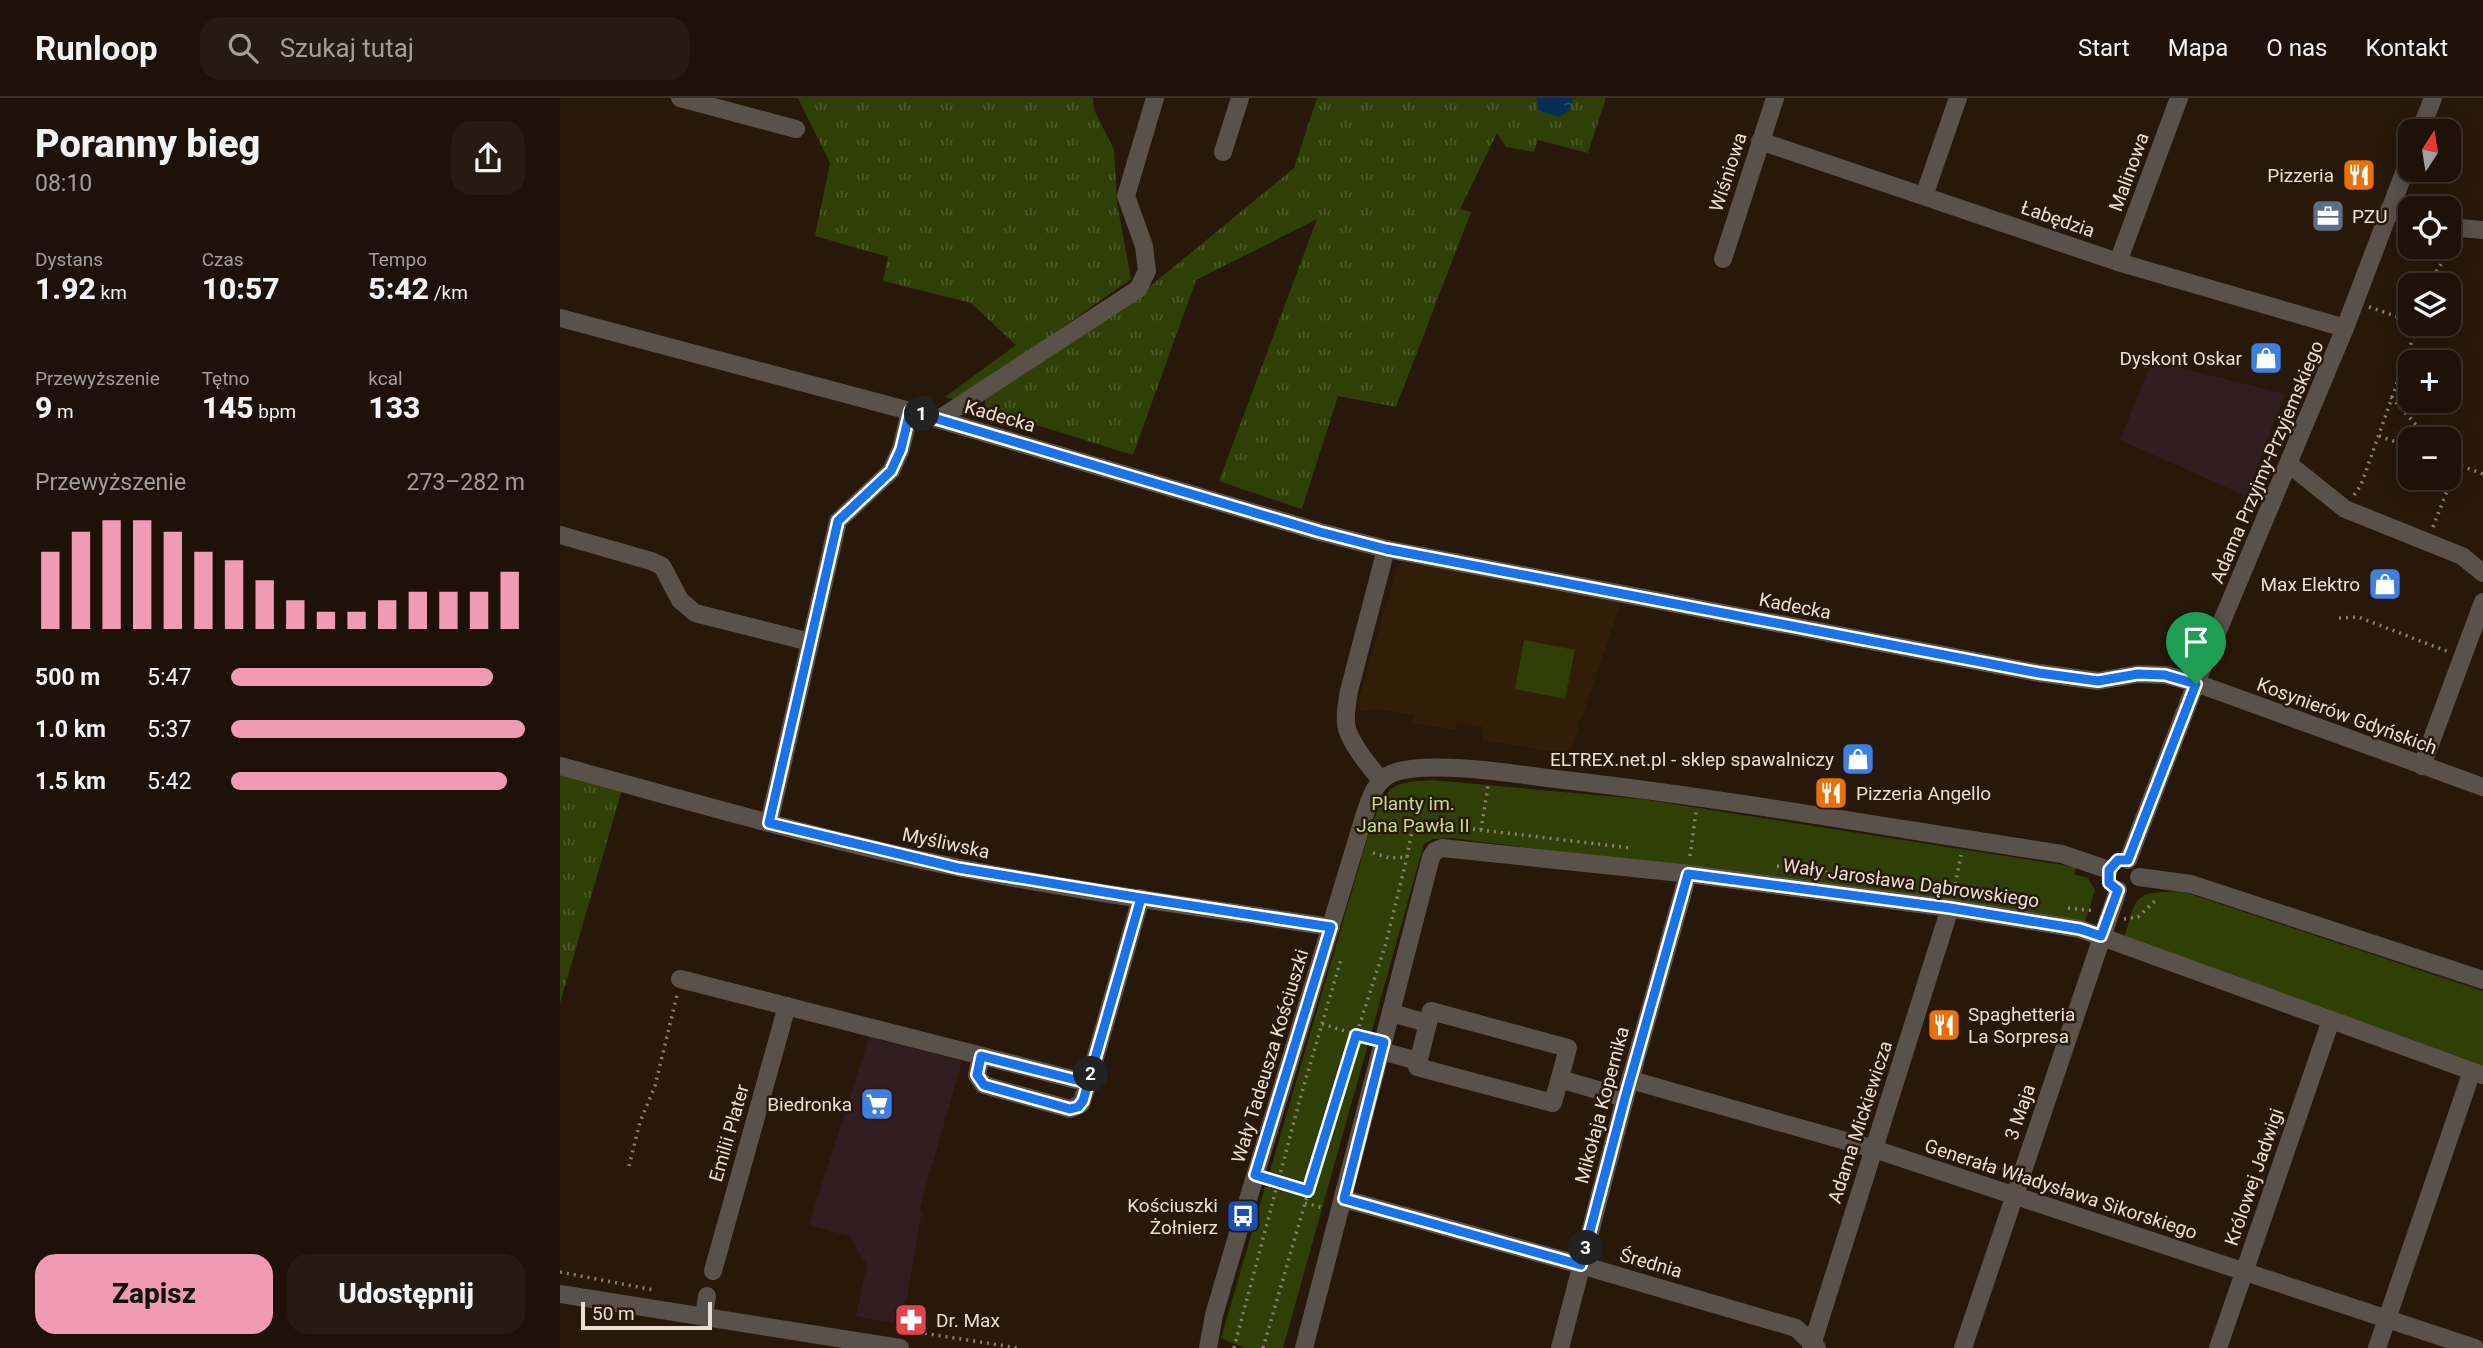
<!DOCTYPE html>
<html lang="pl">
<meta charset="utf-8">
<style>
:root{--surface:#1e1208;--page:#261b12;--text:#f1f3f6;--muted:#a19e9c;--line:#3c3229;--accent:#f19ab3}
body{margin:0;font-family:Roboto,sans-serif;background:var(--page);color:var(--text);height:100vh;display:flex;flex-direction:column;font-size:26px;white-space:nowrap}
*{box-sizing:border-box;margin:0}
p{font-size:23px;color:var(--muted)}
.icon{flex:none;width:38px;height:38px;fill:none;stroke:currentColor;stroke-width:2;stroke-linecap:round;stroke-linejoin:round}
.map{position:relative;flex:1;overflow:hidden}
.side{display:flex;flex-direction:column;background:var(--surface);width:560px}
.side>*{flex:none}
.needle{width:46px;rotate:12deg}
.buttons{position:absolute;left:1838px;top:21px;display:grid;gap:14px}
.buttons a{display:grid;place-items:center;width:63px;height:63px;border-radius:14px;background:var(--surface);box-shadow:0 4px 18px #0003,0 0 0 2px var(--line);font-size:35px}
.scale{position:absolute;left:21px;bottom:18px;width:131px;box-sizing:border-box;padding-left:7px;border:4px solid #eaded5;border-top:0;font-size:19px;line-height:24px;white-space:nowrap;color:#eaded5;-webkit-text-stroke:5px #28180a;paint-order:stroke}
.pin{position:absolute;display:grid;place-items:center;width:60px;height:60px;color:#fff;margin:-72px -30px;border-radius:50% 50% 50% 0;rotate:-45deg;box-shadow:0 0 7px #0007}
.pin .icon{rotate:45deg}
.km{position:absolute;width:35px;height:35px;margin:-18px;border-radius:50%;background:#222;color:#fff;font-size:19px;line-height:35px;text-align:center}
.round{display:grid;place-items:center;flex:none;width:74px;height:74px;border-radius:21px;background:var(--page)}
.head{display:flex;align-items:center;justify-content:space-between;height:119px;padding:0 35px}
h1{font-size:38px;font-weight:800;line-height:52px}
.metrics{display:grid;grid-template-columns:repeat(3,1fr);gap:10px;height:119px;padding:7px 35px}
.metrics div{display:grid;align-content:center}
.metrics b{font-size:30px;font-weight:800}
.metrics small{font-size:19px;font-weight:400}
.metrics p{font-size:19px}
.chart{height:196px;padding:14px 35px}
.chart p{display:flex;justify-content:space-between}
.chart svg{width:100%;height:126px;margin-top:7px;stroke:var(--accent);stroke-width:6}
.primary-button{display:flex;gap:14px;margin-top:auto;padding:14px 35px}
.primary-button a{flex:1;height:80px;border-radius:21px;background:var(--accent);color:#111;font-size:28px;font-weight:800;line-height:80px;text-align:center}
.primary-button a+a{background:var(--page);color:var(--text)}
ul{padding:0 35px;list-style:none;font-size:23px}
li{display:grid;grid-template-columns:112px 84px 1fr;align-items:center;height:52px}
li i{height:18px;border-radius:9px;background:var(--accent)}
header{display:flex;align-items:center;gap:42px;box-sizing:border-box;height:98px;padding:0 35px;background:var(--surface);border-bottom:2px solid var(--line)}
header strong{font-size:33px}
nav{display:flex;gap:38px;margin-inline-start:auto;font-size:24px}
.search{width:490px;height:63px;background:var(--page);display:flex;align-items:center;gap:18px;box-sizing:border-box;padding:0 24px;border-radius:21px;color:var(--muted);font-size:26px}
main{display:flex;flex:1;min-height:0}
.map>svg:first-child{display:block}
</style>
<header>
<strong>Runloop</strong>
<div class="search"><svg class="icon" aria-label="search" viewBox="0 0 24 24"><circle cx="10" cy="10" r="6"/><path d="M15 15l6 6"/></svg>Szukaj tutaj</div>
<nav><a>Start</a><a>Mapa</a><a>O nas</a><a>Kontakt</a></nav>
</header>
<main>
<section class="side">
<div class="head"><div><h1>Poranny bieg</h1><p>08:10</p></div><a class="round"><svg class="icon" aria-label="share" viewBox="0 0 24 24"><path d="M12 15V3M7 8l5-5 5 5M5 13v7h14v-7"/></svg></a></div>
<div class="metrics">
<div><p>Dystans</p><b>1.92<small> km</small></b></div>
<div><p>Czas</p><b>10:57</b></div>
<div><p>Tempo</p><b>5:42<small> /km</small></b></div>
</div>
<div class="metrics">
<div><p>Przewyższenie</p><b>9<small> m</small></b></div>
<div><p>Tętno</p><b>145<small> bpm</small></b></div>
<div><p>kcal</p><b>133</b></div>
</div>
<div class="chart"><p><span>Przewyższenie</span>273–282 m</p>
<svg viewBox="0 0 160 44" preserveAspectRatio="none"><path d="M5 44V17M15 44V10M25 44V6M35 44V6M45 44V10M55 44V17M65 44V20M75 44V27M85 44V34M95 44V38M105 44V38M115 44V34M125 44V31M135 44V31M145 44V31M155 44V24"/></svg>
</div>
<ul>
<li><b>500 m</b>5:47<i style="width:89%"></i></li>
<li><b>1.0 km</b>5:37<i style="width:100%"></i></li>
<li><b>1.5 km</b>5:42<i style="width:94%"></i></li>
</ul>
<div class="primary-button"><a>Zapisz</a><a>Udostępnij</a></div>
</section>
<div class="map">
<svg width="1923" height="1250" viewBox="0 0 1923 1250">
<defs>
<pattern id="grass-tufts" width="24" height="20" patternUnits="userSpaceOnUse" patternTransform="scale(1.75)"><rect width="24" height="20" fill="#303f05"/><path d="M3 7l-1-3M5 7V3M7 7l1-3M15 17l-1-3M17 17v-4M19 17l1-3" fill="none" stroke="#4e5a29"/></pattern>
<pattern id="water-ripples" width="26" height="14" patternUnits="userSpaceOnUse" patternTransform="scale(1.75)"><rect width="26" height="14" fill="#062d58"/><path d="M2 4q2-2 4 0t4 0M15 11q2-2 4 0t4 0" fill="none" stroke="#2a4b6f"/></pattern>
</defs>
<rect width="100%" height="100%" fill="#28180a"/>
<!-- commercial -->
<g fill="#301d20">
<path d="M1592 263 1725 296 1686 398 1560 342Z"/>
<path d="M309 939 402 963 359 1113 362 1114 342 1227 296 1218 307 1167 289 1138 249 1127Z"/>
</g>
<!-- built -->
<path fill="#321d09" d="M848 461 1062 500 1009 657 922 642 923 629 897 625 895 632 853 625 854 617 818 611 800 613 798 604 838 466Z"/>
<!-- grass -->
<g fill="url(#grass-tufts)">
<path d="M238 0H533L534 12 554 52 557 105 571 181 398 303 385 299 456 247 411 205 323 183 328 159 255 138 270 65Z"/>
<path d="M757 0H1046L1028 55 978 42 974 54 946 49 937 35 900 111 911 114 836 309 778 298 742 411 659 383 757 121 636 182 573 357 425 311V298L582 195 734 70Z"/>
<path d="M0 668 64 685 0 905Z"/>
</g>
<!-- park -->
<g fill="#303f05">
<path d="M964 542 1015 552 1005 601 955 591Z"/>
<path d="M871 682 1081 701 1516 769 1514 776 1528 780 1535 792 1524 827 1391 804 892 740 873 741 864 746 723 1250H684L661 1240 811 728C827 690 828 684 871 682Z"/>
<path d="M1621 793 1923 893V967L1564 840C1578 795 1573 795 1621 793Z"/>
</g>
<!-- water -->
<path fill="url(#water-ripples)" d="M976 0H1013L1009 13 998 19 978 12Z"/>
<g fill="none" stroke-linecap="round" stroke-linejoin="round">
<!-- path -->
<g stroke="#8c7e73" stroke-width="3.5" stroke-dasharray="2 5" stroke-linecap="butt">
<path d="M1872 187 1877 172 1895 147"/>
<path d="M1809 209 1850 223"/>
<path d="M1831 299 1869 341"/>
<path d="M1819 338 1850 349"/>
<path d="M1888 363 1923 376"/>
<path d="M1794 397 1801 387 1858 226"/>
<path d="M1873 429 1897 367"/>
<path d="M1779 520 1798 519 1889 554"/>
<path d="M921 732 928 688"/>
<path d="M819 736 828 727 896 729 1071 750"/>
<path d="M813 755 830 760 847 759 853 728"/>
<path d="M1130 758 1136 714"/>
<path d="M1217 768 1342 784"/>
<path d="M1394 793 1401 757"/>
<path d="M1508 810 1535 813"/>
<path d="M1564 821 1578 819 1598 800"/>
<path d="M762 926 808 940"/>
<path d="M69 1068 80 1024 95 988 117 897"/>
<path d="M711 1082 748 1093"/>
<path d="M745 1105 763 1110"/>
<path d="M0 1174 94 1192"/>
<path d="M344 1232 458 1250"/>
<path d="M674 1250 740 1001 781 861"/>
<path d="M703 1250 772 1012 826 845 847 759"/>
</g>
<!-- minor -->
<g stroke="#5a514a" stroke-width="18">
<path d="M120 0 236 31"/>
<path d="M1860 33 1873 0"/>
<path d="M1200 43 1558 164 1785 230"/>
<path d="M663 54 680 0"/>
<path d="M1364 98 1398 0"/>
<path d="M1829 112 1850 119"/>
<path d="M1888 129 1923 132"/>
<path d="M1163 161 1215 0"/>
<path d="M1558 164 1619 0"/>
<path d="M0 220 350 313 760 434 826 451 1479 575 1538 583 1578 576 1605 577 1636 585 1923 689"/>
<path d="M379 321 578 191 587 173 584 148 566 98 595 0"/>
<path d="M1730 367 1785 411 1902 458 1923 475"/>
<path d="M0 437 91 463 102 468 120 502 135 515 250 544"/>
<path d="M0 668C133 704 265 743 400 770 522 794 647 810 771 829"/>
<path d="M1862 668 1923 504"/>
<path d="M821 682C809 668 793 649 787 631 784 620 787 605 789 593L826 451"/>
<path d="M209 725 278 423 331 373 341 351 350 313"/>
<path d="M1568 762 1636 585 1785 230 1850 59"/>
<path d="M1579 779 1631 786 1923 882"/>
<path d="M120 881 528 985 581 800"/>
<path d="M871 913 1008 950 993 1005 857 969Z"/>
<path d="M831 915 868 925"/>
<path d="M821 953 858 963"/>
<path d="M421 958 417 977 424 987 510 1011 521 1006 528 985"/>
<path d="M1000 981 1065 1000"/>
<path d="M1071 982 1314 1051 1915 1250"/>
<path d="M784 1101 1021 1167 1236 1230 1257 1250"/>
<path d="M153 1173 227 908"/>
<path d="M0 1196 340 1250"/>
<path d="M144 1218 147 1198"/>
<path d="M648 1250 654 1217 683 1118 803 722C809 704 814 682 833 675 866 662 950 675 987 680 1159 699 1331 730 1502 756L1549 772"/>
<path d="M744 1250 871 759 875 753 882 750 1121 775 1390 810 1520 831 1923 977"/>
<path d="M1000 1250 1065 1000 1128 776"/>
<path d="M1251 1250 1390 810"/>
<path d="M1403 1250 1558 792"/>
<path d="M1658 1250 1771 922"/>
<path d="M1817 1250 1912 973"/>
</g>
</g>
<g fill="none" stroke-linecap="round" stroke-linejoin="round">
<defs>
<path id="route" d="M1636 586 1605 577 1578 576 1538 583 1479 575 826 451 760 434 350 313 341 351 331 373 278 423 209 725 398 770 581 800 528 985 421 958 417 977 424 987 510 1011 518 1009 523 1003 581 800 771 829 695 1077 748 1093 796 937 824 944 784 1101 1021 1167 1065 1000 1128 776 1390 810 1520 831 1541 838 1558 792 1549 785V772L1558 762H1568L1636 586"/>
</defs>
<!-- route casing -->
<use href="#route" stroke="#fff" stroke-width="14"/>
<!-- route -->
<use href="#route" stroke="#1a73e8" stroke-width="9"/>
</g>
<!-- icons -->
<defs>
<symbol id="restaurant-square" viewBox="-11 -11 22 22"><rect x="-9" y="-9" width="18" height="18" rx="4" fill="#e8710a" stroke="#28180a"/><path d="M-5-6h1v4h1v-4h1v4h1v-4h1v5L-1.5 .5V6h-2V.5L-5-1ZM5-6V6H3V1.5H1.5Q1.5-4 5-6Z" fill="#fff"/></symbol>
<symbol id="office-square" viewBox="-11 -11 22 22"><rect x="-9" y="-9" width="18" height="18" rx="4" fill="#5c6f8a" stroke="#28180a"/><path d="M-6-3h4V-5.5h4V-3h4V5H-6ZM-1-4.5V-3h2v-1.5ZM-6 0V1H6V0Z" fill="#fff"/></symbol>
<symbol id="shop-square" viewBox="-11 -11 22 22"><rect x="-9" y="-9" width="18" height="18" rx="4" fill="#3f7fe0" stroke="#28180a"/><path d="M-5-2.5h2.3a2.7 3.5 0 0 1 5.4 0H5L5.5 6h-11ZM-1.5-2.5h3a1.5 2.3 0 0 0-3 0Z" fill="#fff"/></symbol>
<symbol id="supermarket-square" viewBox="-11 -11 22 22"><rect x="-9" y="-9" width="18" height="18" rx="4" fill="#3f7fe0" stroke="#28180a"/><path d="M-6-5.5h2.5l.6 2H6L4.5 2H-2.5L-4.4-4H-6ZM-1.5 3.2a1.3 1.3 0 1 0 .1 0ZM3 3.2a1.3 1.3 0 1 0 .1 0Z" fill="#fff"/></symbol>
<symbol id="bus-square" viewBox="-11 -11 22 22"><rect x="-9" y="-9" width="18" height="18" rx="4" fill="#1a4fb4" stroke="#28180a"/><path d="M-5-6H5V4H4V6H2V4H-2V6H-4V4H-5ZM-3.5-4V0h7V-4ZM-3.5 1.2v1.5H-2V1.2ZM2 1.2v1.5H3.5V1.2Z" fill="#fff"/></symbol>
<symbol id="pharmacy-square" viewBox="-11 -11 22 22"><rect x="-9" y="-9" width="18" height="18" rx="4" fill="#e0444e" stroke="#28180a"/><path d="M-2-6h4v4h4v4h-4v4h-4v-4h-4v-4h4Z" fill="#fff"/></symbol>
</defs>
<g fill-rule="evenodd">
<use href="#restaurant-square" x="1780" y="58" width="38" height="38"/>
<use href="#office-square" x="1749" y="99" width="38" height="38"/>
<use href="#shop-square" x="1687" y="241" width="38" height="38"/>
<use href="#shop-square" x="1806" y="467" width="38" height="38"/>
<use href="#shop-square" x="1279" y="642" width="38" height="38"/>
<use href="#restaurant-square" x="1252" y="676" width="38" height="38"/>
<use href="#restaurant-square" x="1365" y="908" width="38" height="38"/>
<use href="#supermarket-square" x="298" y="987" width="38" height="38"/>
<use href="#bus-square" x="664" y="1099" width="38" height="38"/>
<use href="#pharmacy-square" x="332" y="1203" width="38" height="38"/>
</g>
<g text-anchor="middle" dominant-baseline="central" stroke-width="5" stroke-linejoin="round" paint-order="stroke">
<!-- street labels -->
<g font-size="19" fill="#eaded5" stroke="#28180a">
<text transform="translate(1168 74) rotate(-72)">Wiśniowa</text>
<text transform="translate(1569 74) rotate(-70)">Malinowa</text>
<text transform="translate(1498 121) rotate(19)">Łabędzia</text>
<text transform="translate(440 318) rotate(16)">Kadecka</text>
<text transform="translate(1707 364) rotate(-67)">Adama Przyjmy-Przyjemskiego</text>
<text transform="translate(1235 508) rotate(11)">Kadecka</text>
<text transform="translate(1787 618) rotate(20)">Kosynierów Gdyńskich</text>
<text transform="translate(386 745) rotate(12)">Myśliwska</text>
<text transform="translate(1351 785) rotate(8)">Wały Jarosława Dąbrowskiego</text>
<text transform="translate(710 958) rotate(-73)">Wały Tadeusza Kościuszki</text>
<text transform="translate(1042 1007) rotate(-75)">Mikołaja Kopernika</text>
<text transform="translate(1460 1014) rotate(-71)">3 Maja</text>
<text transform="translate(1300 1024) rotate(-72)">Adama Mickiewicza</text>
<text transform="translate(169 1035) rotate(-74)">Emilii Plater</text>
<text transform="translate(1694 1079) rotate(-71)">Królowej Jadwigi</text>
<text transform="translate(1501 1091) rotate(18)">Generała Władysława Sikorskiego</text>
<text transform="translate(1091 1165) rotate(16)">Średnia</text>
</g>
<!-- poi labels -->
<g font-size="19" fill="#eaded5" stroke="#28180a" text-anchor="end">
<text x="1774" y="77">Pizzeria</text>
<text x="1792" y="118" text-anchor="start">PZU</text>
<text x="1682" y="260">Dyskont Oskar</text>
<text x="1800" y="486">Max Elektro</text>
<text x="1274" y="661">ELTREX.net.pl - sklep spawalniczy</text>
<text x="1296" y="695" text-anchor="start">Pizzeria Angello</text>
<text x="1408" y="916" text-anchor="start">Spaghetteria<tspan x="1408" dy="22">La Sorpresa</tspan></text>
<text x="292" y="1006">Biedronka</text>
<text x="658" y="1107">Kościuszki<tspan x="658" dy="22">Żołnierz</tspan></text>
<text x="376" y="1222" text-anchor="start">Dr. Max</text>
</g>
<!-- park labels -->
<g font-size="19" fill="#bfdd84" stroke="#28180a">
<text x="853" y="705">Planty im.<tspan x="853" dy="22">Jana Pawła II</tspan></text>
</g>
</g>
</svg>
<div class="buttons">
<a><svg class="needle" viewBox="-14 -14 28 28"><path d="M0-13l5 13h-10z" fill="#e53935"/><path d="M0 13l5-13h-10z" fill="#a19e9c"/></svg></a>
<a><svg class="icon" aria-label="locate" viewBox="0 0 24 24"><circle cx="12" cy="12" r="6"/><path d="M12 2v4M12 18v4M2 12h4M18 12h4"/></svg></a>
<a><svg class="icon" aria-label="layers" viewBox="0 0 24 24"><path d="M12 4l9 5-9 5-9-5zM3 14l9 5 9-5"/></svg></a>
<a>+</a>
<a>−</a>
</div>
<div class="scale">50 m</div>
<div class="pin" style="left:1636px;top:586px;background:#1e9e55"><svg class="icon" aria-label="arrive" viewBox="0 0 24 24"><path d="M6 21V4h12l-3 4 3 4H6"/></svg></div>
<b class="km" style="left:362px;top:316px">1</b>
<b class="km" style="left:531px;top:976px">2</b>
<b class="km" style="left:1026px;top:1150px">3</b>
</div>
</main>
